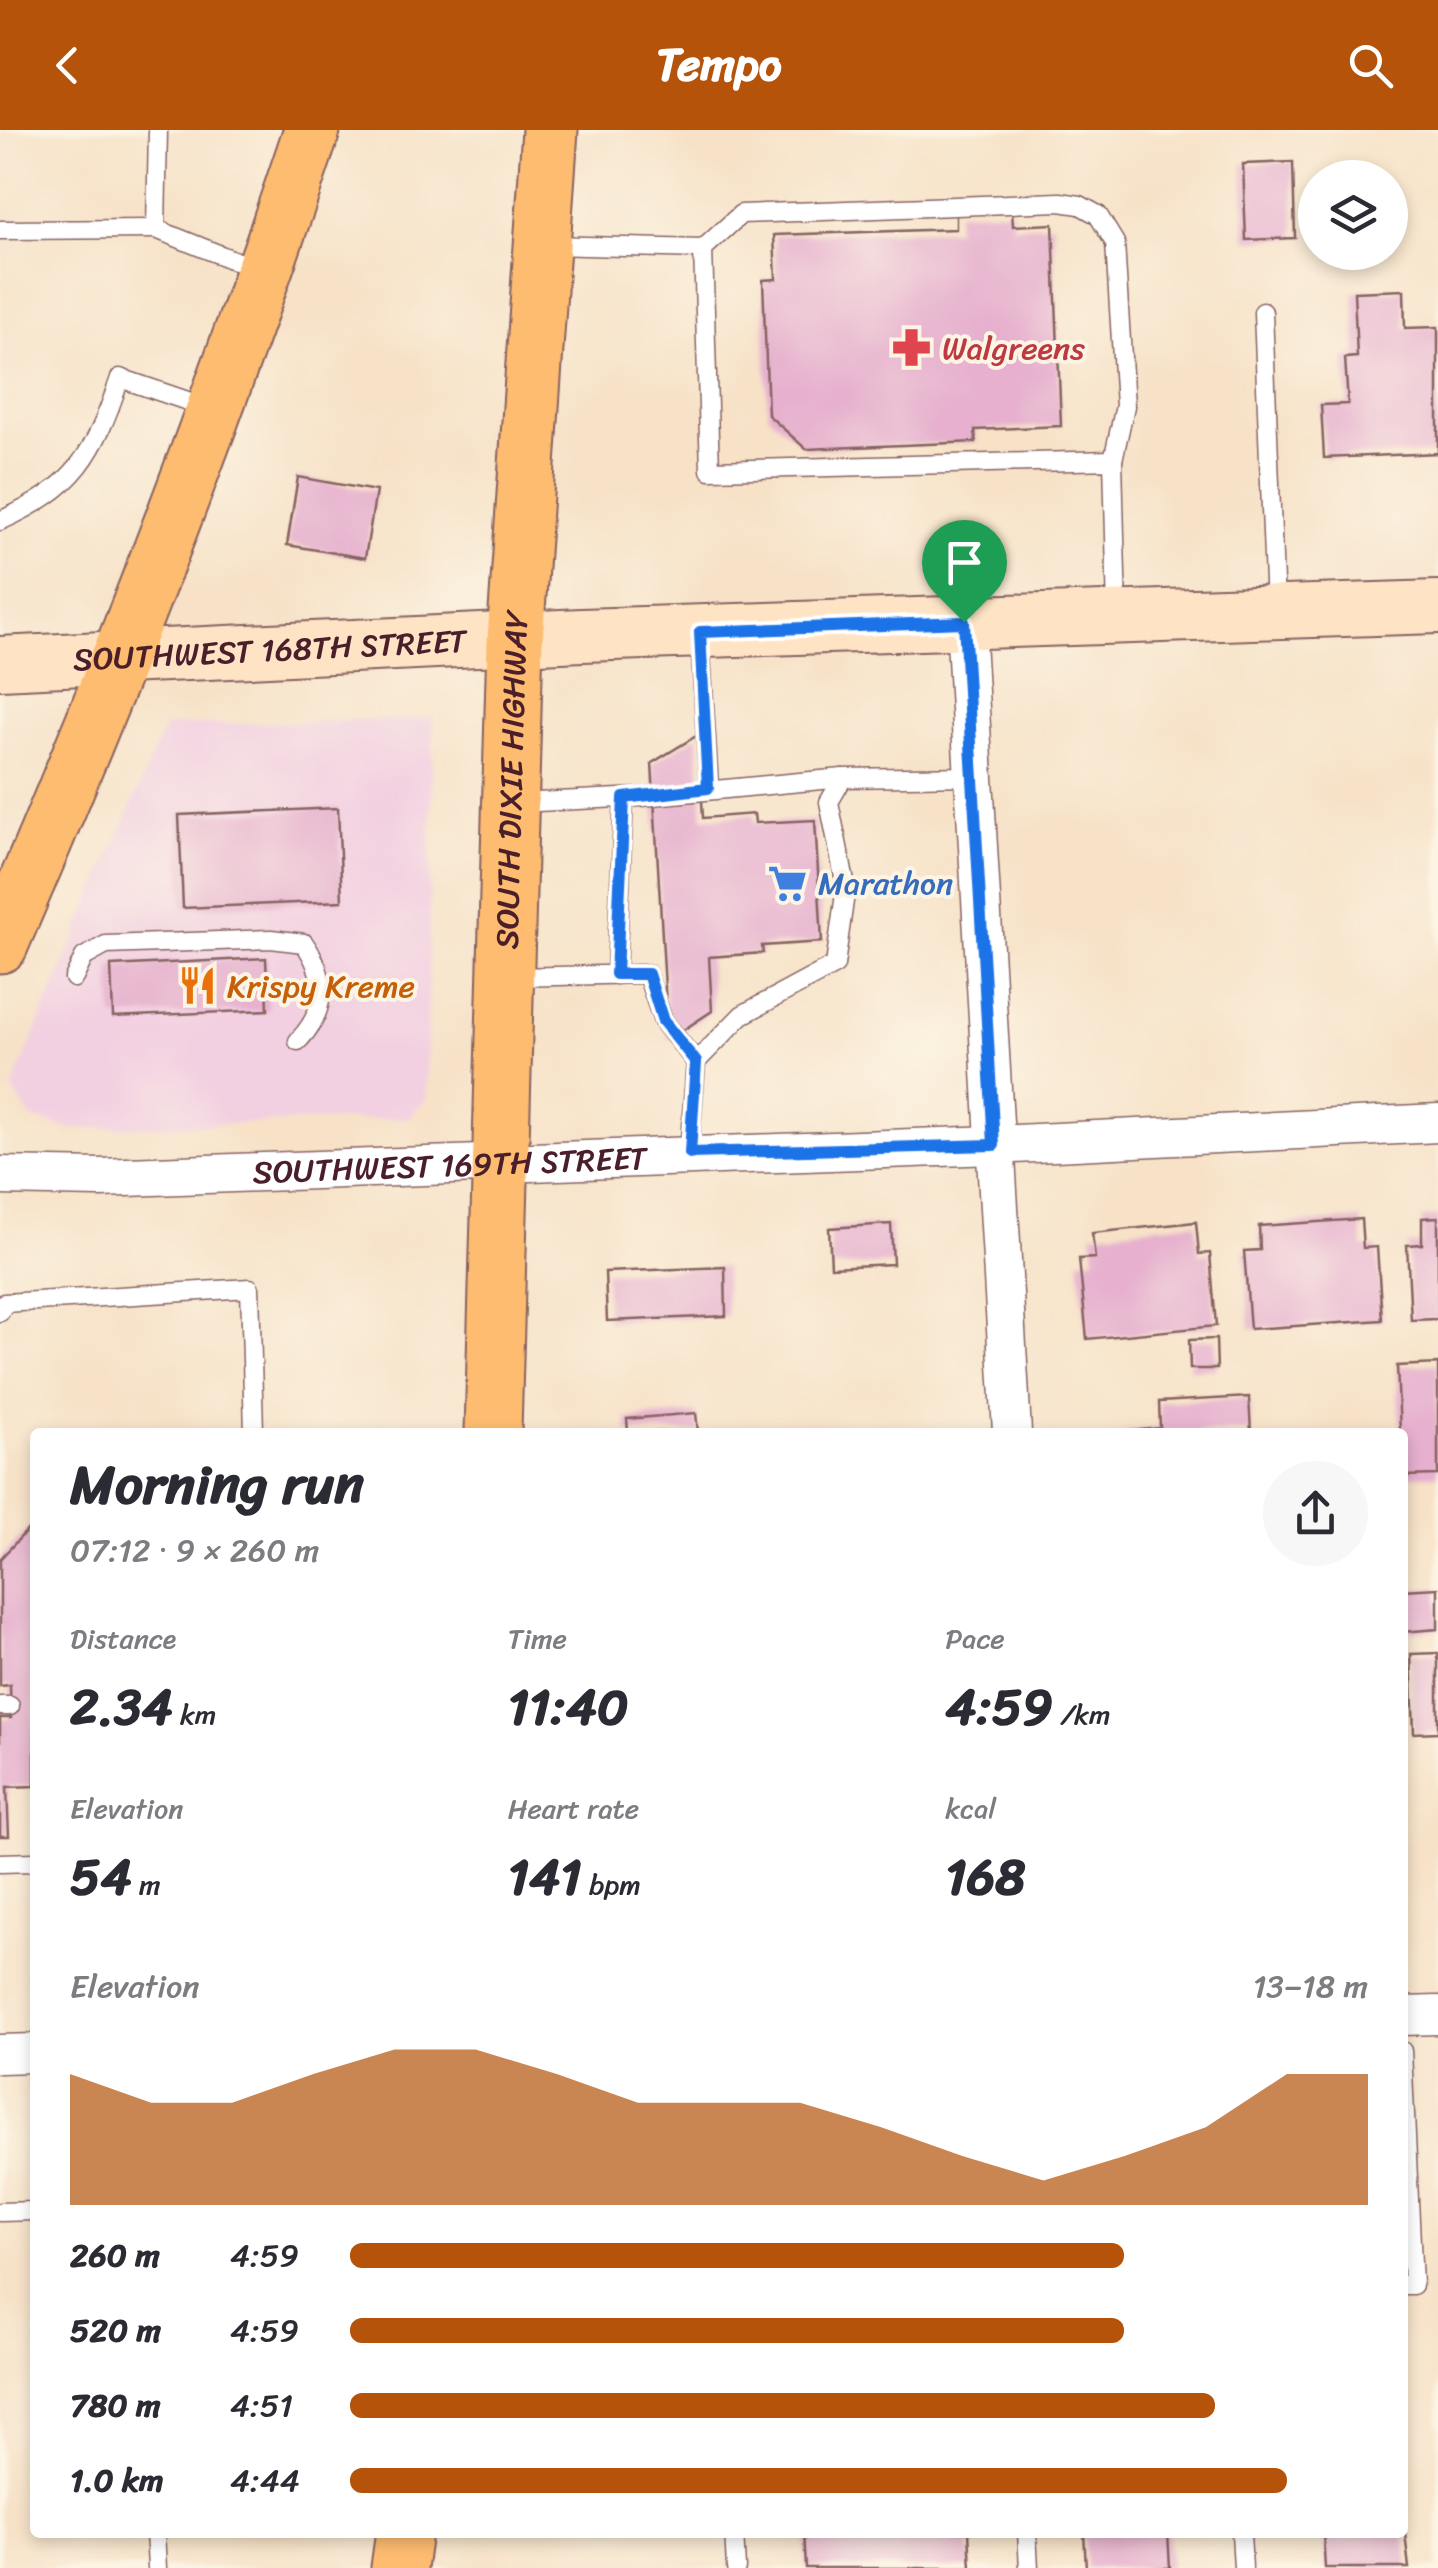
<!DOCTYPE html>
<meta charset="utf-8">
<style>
:root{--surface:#fff;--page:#f7f7f7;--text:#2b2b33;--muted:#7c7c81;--accent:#b45309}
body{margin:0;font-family:Sriracha,sans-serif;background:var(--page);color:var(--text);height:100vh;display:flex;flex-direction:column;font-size:38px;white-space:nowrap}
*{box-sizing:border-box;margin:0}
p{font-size:32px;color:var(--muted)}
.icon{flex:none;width:55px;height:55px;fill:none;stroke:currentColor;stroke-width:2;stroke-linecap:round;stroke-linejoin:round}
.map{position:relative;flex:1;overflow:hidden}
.side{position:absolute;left:30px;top:1298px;width:1378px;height:1110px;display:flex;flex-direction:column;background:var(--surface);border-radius:10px;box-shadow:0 5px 15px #0003}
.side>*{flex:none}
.tools{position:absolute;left:1298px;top:30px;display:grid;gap:20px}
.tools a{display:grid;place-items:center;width:110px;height:110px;border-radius:50%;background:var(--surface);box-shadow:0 5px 15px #0003;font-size:50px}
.pin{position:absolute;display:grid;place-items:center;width:85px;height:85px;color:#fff;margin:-102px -42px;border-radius:50% 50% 50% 0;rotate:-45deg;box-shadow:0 0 10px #0007}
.pin .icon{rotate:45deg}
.round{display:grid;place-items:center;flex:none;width:105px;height:105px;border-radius:52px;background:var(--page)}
.headline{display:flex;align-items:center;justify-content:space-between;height:170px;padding:0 40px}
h1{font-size:55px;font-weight:700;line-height:75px}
.stats{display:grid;grid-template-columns:repeat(3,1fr);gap:15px;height:170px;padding:10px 40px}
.stats div{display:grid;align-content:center}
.stats b{font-size:50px;font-weight:700}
.stats small{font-size:28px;font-weight:400}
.stats p{font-size:28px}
.chart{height:280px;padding:20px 40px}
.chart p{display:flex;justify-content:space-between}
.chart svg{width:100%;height:180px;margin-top:10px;fill:var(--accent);opacity:.7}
ul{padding:0 40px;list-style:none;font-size:32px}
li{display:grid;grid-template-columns:160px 120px 1fr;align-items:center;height:75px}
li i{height:25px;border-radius:12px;background:var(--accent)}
header{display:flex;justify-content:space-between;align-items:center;height:130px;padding:0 40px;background:var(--accent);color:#fff;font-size:45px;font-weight:700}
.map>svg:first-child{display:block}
</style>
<header><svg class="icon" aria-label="back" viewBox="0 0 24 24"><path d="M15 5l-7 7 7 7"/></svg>Tempo<svg class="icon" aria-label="search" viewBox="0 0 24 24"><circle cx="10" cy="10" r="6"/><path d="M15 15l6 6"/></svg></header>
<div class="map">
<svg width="1438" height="2438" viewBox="0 0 1438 2438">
<rect width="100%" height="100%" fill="#fcf5e5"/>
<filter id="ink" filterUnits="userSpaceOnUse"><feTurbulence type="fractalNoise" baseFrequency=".01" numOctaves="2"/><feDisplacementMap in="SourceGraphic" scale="20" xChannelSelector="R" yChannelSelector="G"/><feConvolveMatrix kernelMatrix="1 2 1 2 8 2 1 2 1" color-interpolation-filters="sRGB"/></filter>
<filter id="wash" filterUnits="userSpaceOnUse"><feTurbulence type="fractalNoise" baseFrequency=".0048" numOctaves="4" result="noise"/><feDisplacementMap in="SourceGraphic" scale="40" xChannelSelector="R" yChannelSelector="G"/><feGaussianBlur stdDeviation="2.25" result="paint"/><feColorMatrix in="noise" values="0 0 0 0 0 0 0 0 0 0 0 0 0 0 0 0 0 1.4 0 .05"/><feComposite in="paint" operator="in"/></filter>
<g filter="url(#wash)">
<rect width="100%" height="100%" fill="#f7e2c8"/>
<!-- built -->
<path fill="#f2cfe1" d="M433 588 426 970 408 988 70 999 31 988 12 958 165 596Z"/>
<g id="blocks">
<!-- building -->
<g fill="#e6b0ce">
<path d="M1293 32 1295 108 1246 110 1243 34Z"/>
<path d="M1012 80 1013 96 1053 94 1061 296 975 300 976 312 806 319 768 285 763 150 776 149 774 105 956 99V82Z"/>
<path d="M1404 160 1405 198 1438 197V323L1324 328 1321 275 1348 274 1345 228 1357 227 1354 162Z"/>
<path d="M298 347 376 361 365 428 287 415Z"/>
<path d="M698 605 703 688 754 684 755 693 815 690 822 812 762 816 763 823 709 827 712 881 668 910 652 633Z"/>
<path d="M338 678 342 771 183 778 179 685Z"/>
<path d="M266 828 268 880 113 887 111 836Z"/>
<path d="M1438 1087V1189L1411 1190 1407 1115 1422 1114V1088Z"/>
<path d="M1361 1089 1363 1118 1377 1117 1382 1190 1250 1199 1244 1121 1260 1120 1259 1096Z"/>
<path d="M1196 1092 1199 1124 1210 1123 1216 1196 1087 1209 1079 1129 1095 1128 1092 1103Z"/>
<path d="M891 1094 893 1134 831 1137 829 1098Z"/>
<path d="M725 1137 726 1186 607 1191 605 1142Z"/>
<path d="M1216 1209 1217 1239H1190L1189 1210Z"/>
<path d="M1438 1234V1345L1402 1346 1397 1236Z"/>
<path d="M1249 1267 1251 1302H1120L1160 1298 1159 1272Z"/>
<path d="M696 1283 698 1302H628L627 1289Z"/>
<path d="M35 1392V1656L7 1657 9 1706H0V1588H11L10 1555 0 1556V1429Z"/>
<path d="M1438 1458V1499L1402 1502V1460Z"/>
<path d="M1438 1523V1602L1414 1603 1411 1524Z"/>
<path d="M1402 2377 1409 2438H1325L1323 2402H1402Z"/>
<path d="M804 2402H969L971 2438H806Z"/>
<path d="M1084 2402H1168L1170 2438H1086Z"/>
</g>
</g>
</g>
<g filter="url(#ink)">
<use href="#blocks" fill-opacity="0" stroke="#876362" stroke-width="2.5"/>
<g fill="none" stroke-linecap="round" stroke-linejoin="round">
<defs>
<g id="lane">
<path d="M158 0 156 99 258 140"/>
<path d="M0 100 156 99"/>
<path d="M547 115 703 119 710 340 1113 330 1117 483"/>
<path d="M703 119 741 84 1060 72 1080 75 1098 85 1115 113 1125 276 1113 330"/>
<path d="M1263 182 1275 477"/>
<path d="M0 391C76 357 94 325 120 248L208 278"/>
<path d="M700 507 709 658"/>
<path d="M516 673 641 667 843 648"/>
<path d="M616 845 624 668"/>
<path d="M512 847 647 844 663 891 696 932"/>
<path d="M74 848 84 827 106 815 271 809 304 813C328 847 327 881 298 911"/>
<path d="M689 1023 696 932 742 885 835 835 846 757 829 672 843 648 972 646"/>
<path d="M0 1182 4 1173 250 1158 254 1302"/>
<path d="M0 1576H10"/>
<path d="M0 1733 35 1732"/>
<path d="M1402 1921 1413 2155H1402"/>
<path d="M0 2082 35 2081"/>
<path d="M155 2402 157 2438"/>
<path d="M734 2402 736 2438"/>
<path d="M1027 2402 1029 2438"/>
<path d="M1241 2403 1243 2438"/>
</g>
<g id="street">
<path d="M965 493 1012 1302"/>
<path id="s1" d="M0 1046 100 1048 994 1015 1438 993"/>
<path d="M1402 1886 1438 1885"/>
<path d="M0 1924 35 1923"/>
</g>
<g id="secondary">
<path id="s2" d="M0 533 582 505 1438 477"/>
</g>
<g id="highway">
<path d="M0 815C116 547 220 277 312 0"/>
<path id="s3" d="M493 1302 515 510 550 0"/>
<path d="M399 2438 404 2402"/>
</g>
</defs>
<!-- lane casing -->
<use href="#lane" stroke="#876362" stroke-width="21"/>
<!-- street casing -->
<use href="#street" stroke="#876362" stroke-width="41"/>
<!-- secondary casing -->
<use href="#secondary" stroke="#876362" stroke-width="56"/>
<!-- highway casing -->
<use href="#highway" stroke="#876362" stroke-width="59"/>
<!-- lane -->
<use href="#lane" stroke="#fff" stroke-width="18"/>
<!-- street -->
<use href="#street" stroke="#fff" stroke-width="38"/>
<!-- secondary -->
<use href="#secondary" stroke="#fee4c5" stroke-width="52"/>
<!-- highway -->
<use href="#highway" stroke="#fdbc6f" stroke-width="55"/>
</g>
</g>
<g fill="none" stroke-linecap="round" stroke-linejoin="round" filter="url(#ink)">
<defs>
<path id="route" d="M964 492 994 1015 690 1023 696 932 663 891 648 844H616L624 668 708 658 700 502Z"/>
</defs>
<!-- route casing -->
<use href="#route" stroke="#fff" stroke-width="20"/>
<!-- route -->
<use href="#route" stroke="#1a73e8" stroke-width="12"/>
</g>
<!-- icons -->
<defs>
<symbol id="pharmacy-bare" viewBox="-9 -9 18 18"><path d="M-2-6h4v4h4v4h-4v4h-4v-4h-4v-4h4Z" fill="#e0444e" stroke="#fcf5e5" stroke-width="2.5" paint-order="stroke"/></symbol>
<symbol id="supermarket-bare" viewBox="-9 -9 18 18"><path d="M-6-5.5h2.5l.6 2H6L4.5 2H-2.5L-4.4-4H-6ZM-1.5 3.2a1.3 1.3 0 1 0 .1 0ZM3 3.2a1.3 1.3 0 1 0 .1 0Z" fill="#3f7fe0" stroke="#fcf5e5" stroke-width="2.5" paint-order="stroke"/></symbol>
<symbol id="restaurant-bare" viewBox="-9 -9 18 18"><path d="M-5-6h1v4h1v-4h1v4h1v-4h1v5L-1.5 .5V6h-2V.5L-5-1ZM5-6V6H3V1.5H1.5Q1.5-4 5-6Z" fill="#e8710a" stroke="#fcf5e5" stroke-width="2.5" paint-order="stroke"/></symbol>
</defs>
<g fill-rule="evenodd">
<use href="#pharmacy-bare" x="884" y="190" width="55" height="55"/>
<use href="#supermarket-bare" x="760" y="726" width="55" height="55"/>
<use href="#restaurant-bare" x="170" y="828" width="55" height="55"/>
</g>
<g text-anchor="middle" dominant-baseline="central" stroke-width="8" stroke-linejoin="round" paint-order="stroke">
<!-- health labels -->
<g font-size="32" fill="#be3a42" stroke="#fcf5e5" text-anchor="start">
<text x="942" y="218">Walgreens</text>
</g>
<!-- street labels -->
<g font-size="32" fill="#4a1f2b" stroke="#fcf5e5">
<text stroke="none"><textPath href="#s2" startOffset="270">SOUTHWEST 168TH STREET</textPath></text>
<text stroke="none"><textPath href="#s3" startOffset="652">SOUTH DIXIE HIGHWAY</textPath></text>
<text stroke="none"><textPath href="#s1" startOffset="450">SOUTHWEST 169TH STREET</textPath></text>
</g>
<!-- shop labels -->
<g font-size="32" fill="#366cbe" stroke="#fcf5e5" text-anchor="start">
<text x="818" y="753">Marathon</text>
</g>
<!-- food labels -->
<g font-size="32" fill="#c56008" stroke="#fcf5e5" text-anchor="start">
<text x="227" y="856">Krispy Kreme</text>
</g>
</g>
</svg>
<div class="tools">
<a><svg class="icon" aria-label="layers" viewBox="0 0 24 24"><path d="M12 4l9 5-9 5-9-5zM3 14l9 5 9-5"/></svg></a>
</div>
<div class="pin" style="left:964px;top:492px;background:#1e9e55"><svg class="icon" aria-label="arrive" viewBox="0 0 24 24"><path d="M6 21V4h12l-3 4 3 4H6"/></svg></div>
<section class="side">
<div class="headline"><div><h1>Morning run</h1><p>07:12 · 9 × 260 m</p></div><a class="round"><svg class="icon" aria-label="share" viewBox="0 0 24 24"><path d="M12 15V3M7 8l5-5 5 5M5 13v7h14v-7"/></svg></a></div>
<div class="stats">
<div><p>Distance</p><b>2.34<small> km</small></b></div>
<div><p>Time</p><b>11:40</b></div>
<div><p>Pace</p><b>4:59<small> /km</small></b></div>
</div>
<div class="stats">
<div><p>Elevation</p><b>54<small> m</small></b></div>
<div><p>Heart rate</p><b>141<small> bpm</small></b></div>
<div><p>kcal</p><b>168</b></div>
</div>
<div class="chart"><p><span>Elevation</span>13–18 m</p>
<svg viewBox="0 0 160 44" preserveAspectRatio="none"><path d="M0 44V12L10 19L20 19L30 12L40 6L50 6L60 12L70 19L80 19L90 19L100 25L110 32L120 38L130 32L140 25L150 12L160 12V44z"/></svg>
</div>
<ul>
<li><b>260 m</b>4:59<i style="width:76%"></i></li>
<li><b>520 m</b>4:59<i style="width:76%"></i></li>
<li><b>780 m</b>4:51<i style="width:85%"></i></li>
<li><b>1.0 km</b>4:44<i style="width:92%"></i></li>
</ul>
</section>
</div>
